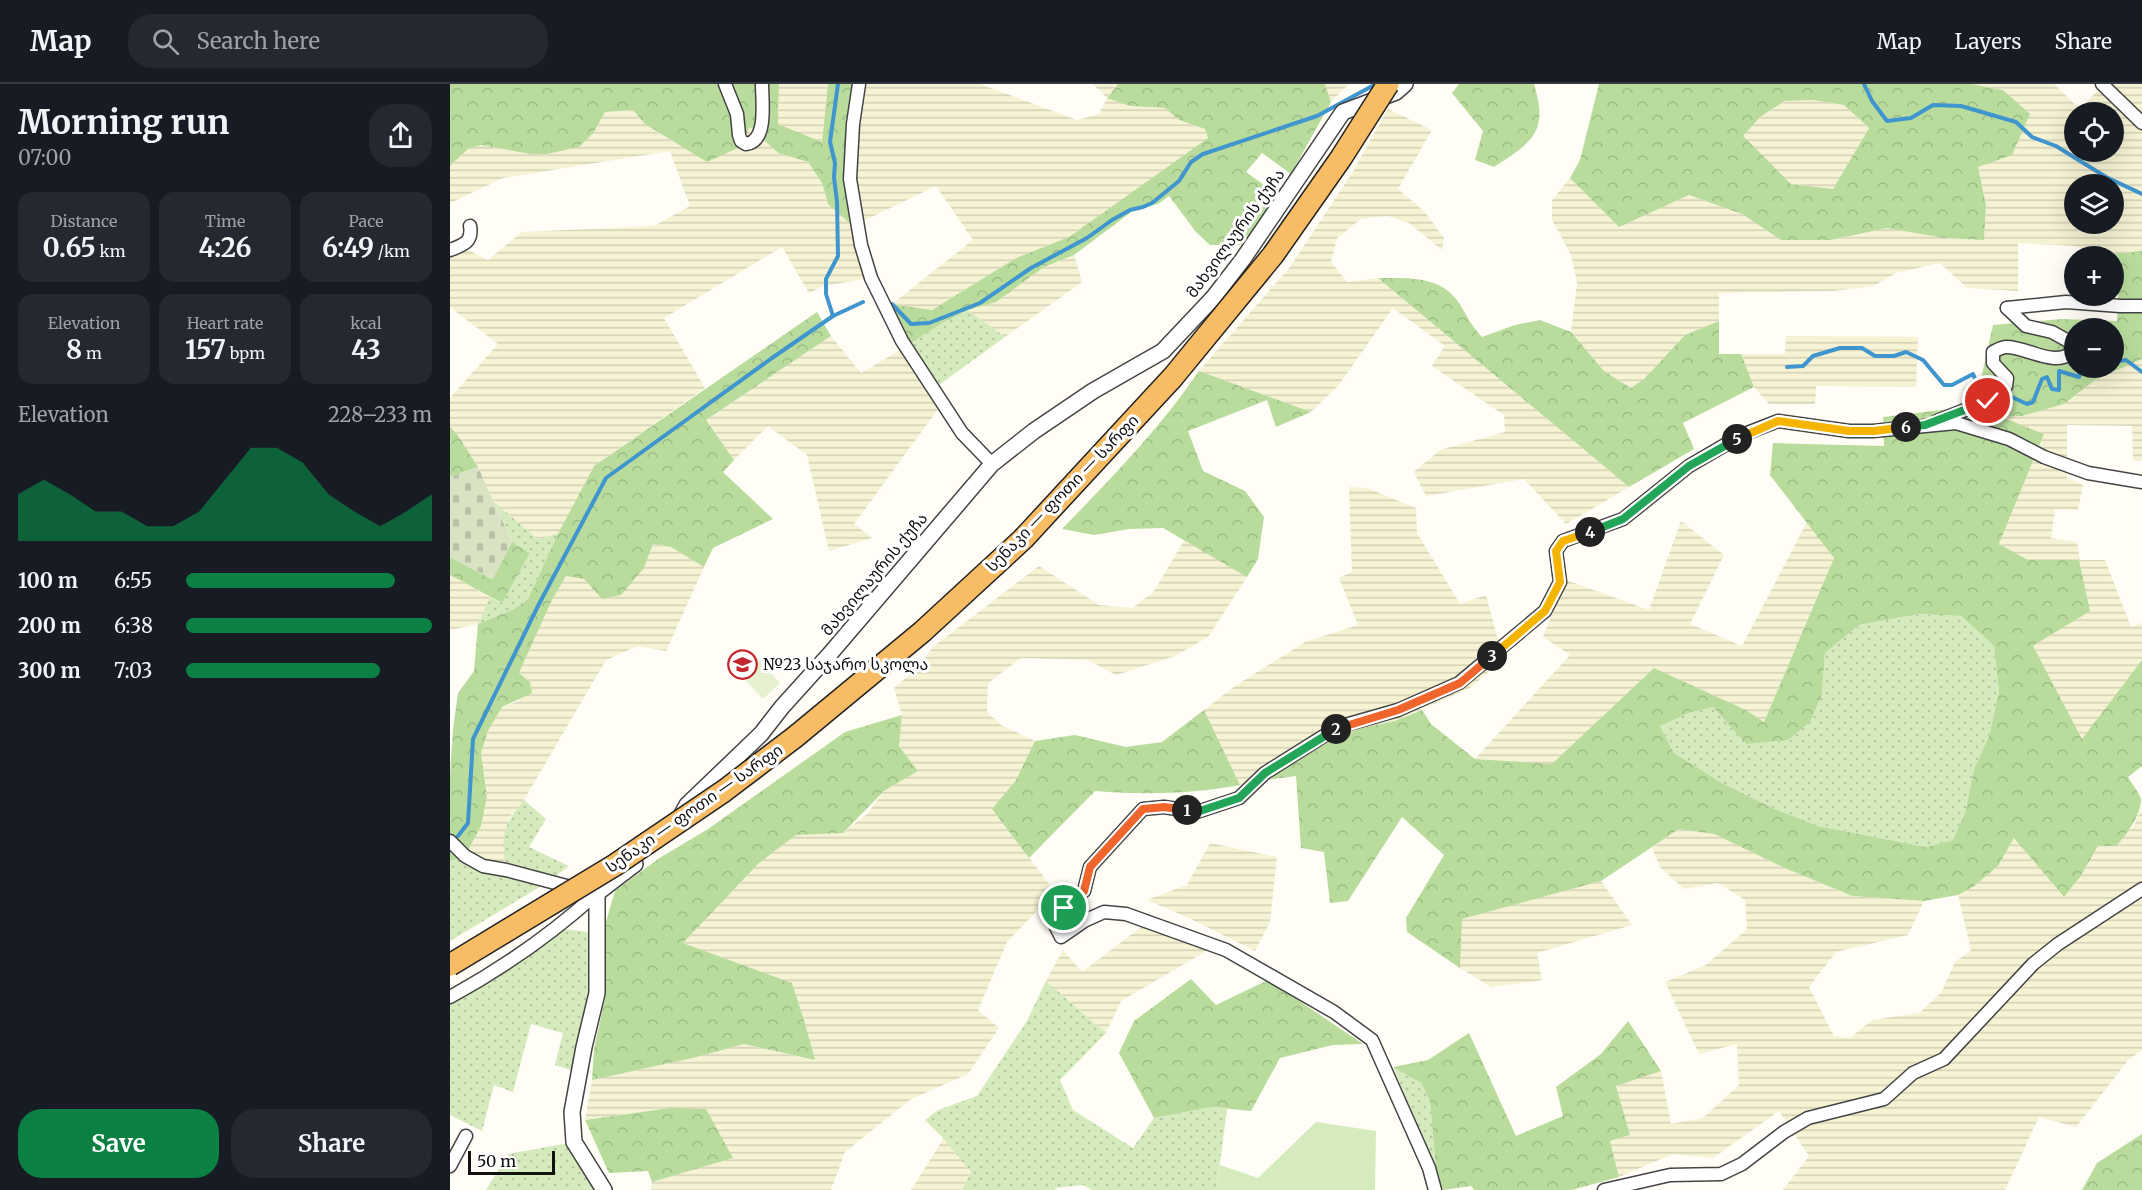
<!DOCTYPE html>
<meta charset="utf-8">
<style>
:root{--surface:#171b24;--page:#242831;--text:#f1f3f6;--muted:#9ea1a6;--line:#363941;--accent:#0b8043}
body{margin:0;font-family:Merriweather,"Noto Sans Georgian",serif;background:var(--page);color:var(--text);height:100vh;display:flex;flex-direction:column;font-size:22px;white-space:nowrap}
*{box-sizing:border-box;margin:0}
p{font-size:20px;color:var(--muted)}
.icon{flex:none;width:33px;height:33px;fill:none;stroke:currentColor;stroke-width:2;stroke-linecap:round;stroke-linejoin:round}
.map{position:relative;flex:1;overflow:hidden}
.drawer{display:flex;flex-direction:column;background:var(--surface);width:450px}
.drawer>*{flex:none}
.buttons{position:absolute;left:1614px;top:18px;display:grid;gap:12px}
.buttons a{display:grid;place-items:center;width:60px;height:60px;border-radius:50%;background:var(--surface);box-shadow:0 6px 24px #0002;font-size:30px}
.scale{position:absolute;left:18px;bottom:15px;width:87px;box-sizing:border-box;padding-left:6px;border:3px solid #111;border-top:0;font-size:16px;line-height:21px;white-space:nowrap;color:#111;-webkit-text-stroke:4px #fff;paint-order:stroke}
.pin{position:absolute;display:grid;place-items:center;width:51px;height:51px;color:#fff;margin:-26px;border:3px solid #fff;border-radius:50%;box-shadow:0 2px 6px #0007}
.km{position:absolute;width:30px;height:30px;margin:-15px;border-radius:50%;background:#222;color:#fff;font-size:16px;line-height:30px;text-align:center}
.round{display:grid;place-items:center;flex:none;width:63px;height:63px;border-radius:24px;background:var(--page)}
.headline{display:flex;align-items:center;justify-content:space-between;height:102px;padding:0 18px}
h1{font-size:33px;font-weight:700;line-height:45px}
.stats{display:grid;grid-template-columns:repeat(3,1fr);gap:9px;height:102px;padding:6px 18px}
.stats div{display:grid;align-content:center;border-radius:15px;background:var(--page);text-align:center}
.stats b{font-size:26px;font-weight:700}
.stats small{font-size:16px;font-weight:400}
.stats p{font-size:16px}
.chart{height:168px;padding:12px 18px}
.chart p{display:flex;justify-content:space-between}
.chart svg{width:100%;height:108px;margin-top:6px;fill:var(--accent);opacity:.7}
.cta{display:flex;gap:12px;margin-top:auto;padding:12px 18px}
.cta a{flex:1;height:69px;border-radius:24px;background:var(--accent);color:#fff;font-size:24px;font-weight:700;line-height:69px;text-align:center}
.cta a+a{background:var(--page);color:var(--text)}
ul{padding:0 18px;list-style:none;font-size:20px}
li{display:grid;grid-template-columns:96px 72px 1fr;align-items:center;height:45px}
li i{height:15px;border-radius:8px;background:var(--accent)}
header{display:flex;align-items:center;gap:36px;box-sizing:border-box;height:84px;padding:0 30px;background:var(--surface);border-bottom:2px solid var(--line)}
header strong{font-size:28px}
nav{display:flex;gap:33px;margin-inline-start:auto;font-size:21px}
.search{width:420px;height:54px;background:var(--page);display:flex;align-items:center;gap:15px;box-sizing:border-box;padding:0 21px;border-radius:24px;color:var(--muted);font-size:22px}
main{display:flex;flex:1;min-height:0}
.map>svg:first-child{display:block}
</style>
<header>
<strong>Map</strong>
<div class="search"><svg class="icon" aria-label="search" viewBox="0 0 24 24"><circle cx="10" cy="10" r="6"/><path d="M15 15l6 6"/></svg>Search here</div>
<nav><a>Map</a><a>Layers</a><a>Share</a></nav>
</header>
<main>
<section class="drawer">
<div class="headline"><div><h1>Morning run</h1><p>07:00</p></div><a class="round"><svg class="icon" aria-label="share" viewBox="0 0 24 24"><path d="M12 15V3M7 8l5-5 5 5M5 13v7h14v-7"/></svg></a></div>
<div class="stats">
<div><p>Distance</p><b>0.65<small> km</small></b></div>
<div><p>Time</p><b>4:26</b></div>
<div><p>Pace</p><b>6:49<small> /km</small></b></div>
</div>
<div class="stats">
<div><p>Elevation</p><b>8<small> m</small></b></div>
<div><p>Heart rate</p><b>157<small> bpm</small></b></div>
<div><p>kcal</p><b>43</b></div>
</div>
<div class="chart"><p><span>Elevation</span>228–233 m</p>
<svg viewBox="0 0 160 44" preserveAspectRatio="none"><path d="M0 44V25L10 19L20 25L30 32L40 32L50 38L60 38L70 32L80 19L90 6L100 6L110 12L120 25L130 32L140 38L150 32L160 25V44z"/></svg>
</div>
<ul>
<li><b>100 m</b>6:55<i style="width:85%"></i></li>
<li><b>200 m</b>6:38<i style="width:100%"></i></li>
<li><b>300 m</b>7:03<i style="width:79%"></i></li>
</ul>
<div class="cta"><a>Save</a><a>Share</a></div>
</section>
<div class="map">
<svg width="1692" height="1106" viewBox="0 0 1692 1106">
<defs>
<pattern id="farmland-rules" width="6" height="5" patternUnits="userSpaceOnUse" patternTransform="scale(1.5)"><rect width="6" height="5" fill="#f6f3d4"/><path d="M0 2.5h6" fill="none" stroke="#d2cfb5"/></pattern>
<pattern id="grass-dots" width="8" height="8" patternUnits="userSpaceOnUse" patternTransform="scale(1.5)"><rect width="8" height="8" fill="#d5ebbd"/><path d="M2 2h.1M6 6h.1" fill="none" stroke="#b6c8a1" stroke-width="1.8" stroke-linecap="round"/></pattern>
<pattern id="forest-crowns" width="20" height="18" patternUnits="userSpaceOnUse" patternTransform="scale(1.5)"><rect width="20" height="18" fill="#b9dc9c"/><path d="M2 6a3 3 0 1 1 6 0M12 15a3 3 0 1 1 6 0" fill="none" stroke="#9ebc85"/></pattern>
<pattern id="cemetery-stones" width="16" height="16" patternUnits="userSpaceOnUse" patternTransform="scale(1.5)"><rect width="16" height="16" fill="#d9e3c4"/><path d="M2 7V4a2 2 0 0 1 4 0v3zM10 15v-3a2 2 0 0 1 4 0v3z" fill="#b9c2a7"/></pattern>
</defs>
<rect width="100%" height="100%" fill="#fffdf5"/>
<!-- farmland -->
<g fill="url(#farmland-rules)" fill-rule="evenodd">
<path d="M329 0H378L372 58 328 40Z"/>
<path d="M409 0H530L627 36 649 30 657 14 643 0H668L657 13 680 22 715 24 729 36 755 45 758 54 619 153 566 174 482 226 442 220 523 156 486 102 403 142 421 194 373 202 359 209 332 163 214 234 255 304 144 382 109 449 88 455 44 418 28 383 7 350 0 343V314L48 260 0 223V164L8 161 38 176 72 148 204 142 240 122 220 67 53 94 0 119V82L18 65 31 61 80 70 144 48 155 28 183 26 195 40 224 58 300 43 328 69 358 78 372 99 378 120Z"/>
<path d="M875 0H899L881 18Z"/>
<path d="M1522 0H1604L1630 25 1654 0H1692V167L1650 171 1625 162 1568 159V207L1517 204 1490 179 1446 189 1423 202 1383 207 1269 209V237L1235 251 1194 295 1182 304 1154 287 1121 248 1127 199 1121 171 1102 136V116L1120 94 1169 143 1239 111 1292 130 1331 156H1381L1437 144 1494 154 1534 156 1536 121 1528 83 1553 6ZM1624 28H1664V68H1624ZM1624 100H1664V140H1624Z"/>
<path d="M1363 16 1394 21 1419 44 1383 105 1341 100 1292 52 1310 33 1336 17Z"/>
<path d="M938 25 982 46 948 105 974 127 994 154 992 166 959 139 938 132 918 134 911 135 887 154 881 178 897 198 928 194 1179 403 1116 440 1074 395 976 412 964 388 990 366 1055 348 1054 331 982 282 995 262 943 224 888 302 861 328 749 287 840 183 902 89Z"/>
<path d="M624 171 632 198 555 253 518 226 546 218 594 183Z"/>
<path d="M381 252 411 289 455 263 491 321 404 440 422 454 379 467 357 371 318 342 284 376 256 336Z"/>
<path d="M1336 252 1468 253 1466 303 1366 302 1365 320H1319L1304 303 1291 270H1335Z"/>
<path d="M1692 275V377H1683L1682 342 1617 341V394L1633 401 1628 426 1605 425 1601 454 1627 458 1630 476H1655L1681 543 1692 539V576L1632 656 1583 562 1640 527 1578 476 1549 460 1594 350 1550 332 1614 320 1645 296Z"/>
<path d="M899 403 917 404 966 424 967 449 1010 520 1036 511 1053 575 1020 604 945 637 912 644 885 654 817 696 790 701 754 626 785 602 855 558 908 541 889 494 902 488Z"/>
<path d="M1231 437 1274 471 1240 540 1292 562 1357 438 1384 474 1314 638 1296 626 1204 584 1102 681 1025 675 1120 571 1093 553 1116 496 1199 526Z"/>
<path d="M735 455 797 493 758 553 725 572 666 591 638 576 571 574 538 599 537 628 551 641 585 657 566 696 542 725 605 808 557 858 528 926 549 944 518 990 461 1015 395 1068 381 1106H201L202 1098 283 1074 220 1024 135 1036 142 996 247 973 294 960 364 976 354 936 342 899 233 859 309 779 346 751 393 749 418 729 434 707 468 687 449 662 452 631 444 604 464 587 483 563 589 482 649 521 683 524 704 507Z"/>
<path d="M203 460 221 463 254 483 216 567 187 562 156 576 74 716 59 734 56 786 15 772 31 742 37 713 31 669 38 647 52 623 69 617 80 598 69 589 101 518 116 492 134 495 152 515 194 484Z"/>
<path d="M0 491 40 513 28 540 0 546Z"/>
<path d="M1692 723V967L1679 975 1626 1043 1589 1033 1555 1106H1333L1359 1072 1329 1027 1263 1074 1223 1070 1169 1093 1160 1057 1180 1051 1166 1002 1211 987 1221 1040 1253 1034 1289 1001 1287 960 1249 970 1215 898 1256 881 1297 845 1295 816 1268 799 1234 805 1210 783 1202 764 1229 745 1264 750 1337 785 1401 812 1474 817 1458 851 1386 868 1359 903 1384 952 1400 954 1422 936 1469 929 1491 909 1505 878 1521 866 1508 811 1523 803 1548 782 1564 754 1614 813 1630 793 1648 762 1683 744Z"/>
<path d="M760 759 827 773 820 838 805 867 741 835 697 816 737 801Z"/>
<path d="M1151 797 1182 841 1087 869 1092 896 1041 903 1010 884 1011 835Z"/>
<path d="M694 841 758 866 671 917 656 949 596 897 613 866 632 888Z"/>
<path d="M494 1054 521 1088 512 1106H461Z"/>
</g>
<!-- grass -->
<g fill="url(#grass-dots)">
<path d="M518 226 555 253 482 306 455 263 494 238Z"/>
<path d="M44 418 88 455 109 449 78 515 64 525 28 540 40 513 51 519 80 469 62 458Z"/>
<path d="M1468 530 1511 532 1544 562 1549 608 1539 652 1524 685 1515 729 1503 756 1476 763 1368 742 1325 725 1272 699 1224 669 1210 642 1239 629 1263 623 1296 660 1372 610 1375 569 1409 541Z"/>
<path d="M74 716 96 735 79 763 119 782 98 798 0 857V777L15 772 56 785C51 752 52 742 74 716Z"/>
<path d="M114 845 146 849 147 909 129 989 105 981 113 949 81 940 63 1008 44 1001 32 1047 0 1031V919L42 895Z"/>
<path d="M596 897 656 949 610 996 623 1026 683 1064 704 1034 762 1023 777 1025 767 1102 769 1106H642L633 1101 606 1104 605 1106H512L521 1088 494 1055 475 1036 488 1026 527 1012 577 937Z"/>
<path d="M943 983 971 999 980 1017 986 1084Z"/>
<path d="M124 1058 154 1106H36L58 1070Z"/>
</g>
<!-- forest -->
<g fill="url(#forest-crowns)" fill-rule="evenodd">
<path d="M0 0H329L328 40 372 58 378 0H409L403 142 378 120 372 99 358 78 328 69 300 43 288 64 257 78 195 40 183 26 155 28 144 48 129 63 97 70H80L31 61 18 65 0 82Z"/>
<path d="M668 0H875L881 18 841 90 812 69 796 88 828 111 796 161H760L746 148 719 112 708 120 684 126 624 171 594 183 546 218 518 226 494 238 455 263 437 232 442 220 482 226 566 174 619 153 758 54 755 45 729 36 715 24 680 22 657 14Z"/>
<path d="M1009 0H1084C1099 49 1082 58 1044 83L1025 76 1033 47 1002 9Z"/>
<path d="M1149 0H1522L1553 6 1580 30 1562 71 1528 83 1536 121 1534 156 1494 154 1437 144 1381 156H1331L1292 130 1239 111 1169 143 1120 94 1130 76ZM1363 16 1394 21 1419 44 1383 105 1341 100 1293 52 1310 33 1335 17Z"/>
<path d="M1692 167V275L1645 296 1614 320 1572 332 1552 333 1594 350 1549 460 1578 476H1629L1640 527 1583 562 1632 655 1692 576V682L1678 693C1682 700 1688 707 1691 715 1692 730 1676 752 1666 762H1648L1630 793 1614 813 1564 754 1548 782 1523 803 1508 811 1474 817 1402 812 1337 785 1264 750 1229 745 1151 797 1012 835 1010 884 957 848 956 834 994 771 952 733 898 817 880 819 874 768 851 764 846 692 817 696 885 654 912 644 945 637 972 626 981 640 1025 675 1102 680 1204 584 1296 626 1314 638 1384 474 1320 391 1323 359 1434 362 1433 333 1525 322 1543 241 1612 235 1667 237 1669 195 1664 188V172L1650 171ZM1624 244H1664V284H1624ZM1468 530 1511 532 1544 562 1549 608 1539 652 1524 685 1515 729 1503 756 1476 763 1368 742 1325 725 1272 699 1224 669 1210 642 1239 629 1263 623 1296 660 1338 656 1360 638 1372 610 1375 569 1409 541Z"/>
<path d="M928 194C957 194 991 191 1009 219 1018 233 1020 240 1032 253L1065 241 1090 236 1121 248 1154 287 1181 304 1194 295 1235 251 1269 237V270H1291L1304 303 1233 339 1244 365 1179 403Z"/>
<path d="M367 228 381 252 256 336 284 376 273 388 323 435 263 464 254 483 221 463 203 460 194 484 171 511 152 515 134 495 116 492 101 518 69 589 80 598 82 609 52 623 38 647 31 669 37 713 31 742 15 772 0 777V690L3 645 8 609 24 587 28 540 64 525 78 515 109 448 144 382Z"/>
<path d="M749 287 861 328 826 343 817 316 738 347 753 387 795 407 814 433 808 475 797 493 713 444 679 445 644 451 612 445C662 393 708 347 749 287Z"/>
<path d="M0 343 7 350 28 383 0 393Z"/>
<path d="M62 458 80 469 52 519 0 491V473L42 495Z"/>
<path d="M754 626 790 701C741 710 694 711 645 707L579 774 542 725 566 696 585 657 625 651 676 663 712 658Z"/>
<path d="M452 631 449 662 468 687 434 707 393 749 346 751 309 779 233 859 342 899 354 936 365 976 294 960 247 973 142 996 144 965 156 910 153 848 165 807 208 775 258 745 395 648Z"/>
<path d="M741 895 766 921 818 896 913 960 883 961 830 974 801 1027 762 1023 704 1034 669 969 684 937Z"/>
<path d="M1178 937 1211 987 1166 1002 1180 1051 1160 1057 1169 1093 1122 1106H1024L1021 1102 993 1106 986 1084 980 1017 971 999 943 983 978 976 1019 949 1066 1052 1113 1032 1106 1003 1151 970Z"/>
<path d="M220 1024 256 1025 283 1074 202 1098 198 1087 159 1089 135 1036Z"/>
<path d="M1692 1050V1106H1632L1647 1079Z"/>
</g>
<!-- cemetery -->
<path fill="url(#cemetery-stones)" d="M28 383 62 458 43 495 0 473V393Z"/>
<!-- garden -->
<path fill="#d5ebbd" d="M866 1038 926 1047 925 1106H769L767 1103 770 1081 808 1094Z"/>
<!-- pitch -->
<path fill="#e6f2cf" d="M301 568 330 599 313 615 284 584Z"/>
<g fill="none" stroke-linecap="round" stroke-linejoin="round">
<!-- stream -->
<g stroke="#3f96cf" stroke-width="4">
<path d="M1414 0 1422 17 1437 37 1461 34 1483 21 1511 22 1566 38 1582 53 1606 62 1656 93 1692 110"/>
<path d="M442 220 461 240 479 239 530 219 581 184 637 154 662 136 680 126 693 123 702 119 729 97 741 78 753 70 867 32 926 0"/>
<path d="M383 232 376 210V195L388 172 387 118 384 93 385 79 380 58 388 0"/>
<path d="M1664 278 1676 276 1692 288"/>
<path d="M1337 283 1353 282 1363 272 1390 264H1412L1425 272H1444L1456 268 1473 276 1494 301H1502L1523 290 1528 302 1536 301 1577 320 1583 318 1592 295 1597 293 1602 305 1609 306V287L1629 293 1631 284"/>
<path d="M8 752 18 739 23 655 89 520 156 394 322 274 383 232 413 218"/>
</g>
<defs>
<g id="minor">
<path d="M275 0 287 30 289 51 291 57 296 60C318 58 312 17 312 0"/>
<path d="M409 0 403 40 400 95 411 161 421 194 452 257 512 349 542 380"/>
<path d="M1652 0 1692 39"/>
<path d="M0 166C13 161 23 158 20 142"/>
<path d="M1557 224 1616 218 1670 222H1692"/>
<path d="M1487 337 1538 317 1556 302 1557 294 1543 279V268C1547 266 1552 263 1556 263 1578 263 1602 283 1622 269L1620 258 1602 248 1576 242 1557 224"/>
<path d="M0 757 15 772 33 782 56 786 128 805"/>
<path d="M0 913C53 884 102 850 147 809"/>
<path d="M0 1082 16 1052"/>
<path d="M985 1106 979 1084 922 956 884 928 776 866 676 830 654 828 634 837 611 853 606 843 613 824 634 807 640 783 693 725 714 723 747 728 789 714 815 689 888 643 948 626 1009 599 1095 527 1110 498 1106 467 1113 457 1173 435 1239 382 1292 351 1328 337 1399 347H1423L1506 339 1559 355 1594 373 1638 389 1692 398"/>
<path d="M1154 1106 1220 1091 1271 1090 1292 1080 1334 1048 1358 1034 1434 1015 1463 989 1494 975 1583 880 1608 860 1692 805"/>
</g>
<g id="tertiary">
<path d="M232 730 237 721 311 650 332 623 379 571 542 380 584 347 643 307 713 267 763 214 793 175 893 28 946 8 955 0"/>
<path d="M154 1106 124 1058 122 1028 134 963 147 909V809L185 780"/>
</g>
<path id="trunk" d="M345 653 472 548 573 455"/>
</defs>
<!-- minor casing -->
<use href="#minor" stroke="#444" stroke-width="15"/>
<!-- tertiary casing -->
<use href="#tertiary" stroke="#444" stroke-width="18"/>
<!-- trunk casing -->
<use href="#trunk" stroke="#222" stroke-width="24"/>
<!-- minor -->
<use href="#minor" stroke="#fff" stroke-width="12"/>
<!-- tertiary -->
<use href="#tertiary" stroke="#fff" stroke-width="15"/>
<!-- trunk -->
<use href="#trunk" stroke="#f7bc64" stroke-width="21"/>
<defs>
<g id="trunk-bridge">
<path d="M573 455 723 293 823 171 891 74 938 0"/>
<path d="M0 881 165 781 274 707 345 653"/>
</g>
</defs>
<!-- trunk-bridge casing -->
<use href="#trunk-bridge" stroke="#222" stroke-width="24" stroke-linecap="butt"/>
<!-- trunk-bridge -->
<use href="#trunk-bridge" stroke="#f7bc64" stroke-width="21"/>
</g>
<g fill="none" stroke-linecap="round" stroke-linejoin="round">
<defs>
<path id="split-1" d="M614 824 634 807 640 783 693 725 714 723 737 726"/>
<path id="split-2" d="M737 726 747 728 789 714 815 689 886 645"/>
<path id="split-3" d="M886 645 948 626 1010 599 1042 572"/>
<path id="split-4" d="M1042 572 1095 527 1110 498 1106 467 1113 457 1140 448"/>
<path id="split-5" d="M1140 448 1173 435 1239 382 1287 355"/>
<path id="split-6" d="M1287 355 1328 337 1399 347H1424L1456 343"/>
<path id="split-7" d="M1456 343 1475 341 1538 317"/>
</defs>
<!-- split-1 casing -->
<use href="#split-1" stroke="#fff" stroke-width="12"/>
<!-- split-2 casing -->
<use href="#split-2" stroke="#fff" stroke-width="12"/>
<!-- split-3 casing -->
<use href="#split-3" stroke="#fff" stroke-width="12"/>
<!-- split-4 casing -->
<use href="#split-4" stroke="#fff" stroke-width="12"/>
<!-- split-5 casing -->
<use href="#split-5" stroke="#fff" stroke-width="12"/>
<!-- split-6 casing -->
<use href="#split-6" stroke="#fff" stroke-width="12"/>
<!-- split-7 casing -->
<use href="#split-7" stroke="#fff" stroke-width="12"/>
<!-- split-1 -->
<use href="#split-1" stroke="#f0652b" stroke-width="8"/>
<!-- split-2 -->
<use href="#split-2" stroke="#22a559" stroke-width="8"/>
<!-- split-3 -->
<use href="#split-3" stroke="#f0652b" stroke-width="8"/>
<!-- split-4 -->
<use href="#split-4" stroke="#f5b400" stroke-width="8"/>
<!-- split-5 -->
<use href="#split-5" stroke="#22a559" stroke-width="8"/>
<!-- split-6 -->
<use href="#split-6" stroke="#f5b400" stroke-width="8"/>
<!-- split-7 -->
<use href="#split-7" stroke="#22a559" stroke-width="8"/>
</g>
<!-- icons -->
<defs>
<symbol id="school-ring" viewBox="-11 -11 22 22"><circle r="9.5" fill="#fff" stroke="#c4262e" stroke-width="1.5"/><path d="M0-5L7-2L0 1L-7-2ZM-4 1L0 2.5L4 1V4Q0 6-4 4Z" fill="#c4262e"/></symbol>
</defs>
<g fill-rule="evenodd">
<use href="#school-ring" x="276" y="564" width="33" height="33"/>
</g>
<g text-anchor="middle" dominant-baseline="central" stroke-width="6" stroke-linejoin="round" paint-order="stroke">
<!-- street labels -->
<g font-size="16" fill="#111" stroke="#fff">
<text transform="translate(785 149) rotate(-54)">მახვილაურის ქუჩა</text>
<text transform="translate(612 409) rotate(-46)">სენაკი — ფოთი — სარფი</text>
<text transform="translate(424 490) rotate(-50)">მახვილაურის ქუჩა</text>
<text transform="translate(244 724) rotate(-35)">სენაკი — ფოთი — სარფი</text>
</g>
<!-- poi labels -->
<g font-size="16" fill="#111" stroke="#fff" text-anchor="start">
<text x="313" y="580">№23 საჯარო სკოლა</text>
</g>
</g>
</svg>
<div class="buttons">
<a><svg class="icon" aria-label="locate" viewBox="0 0 24 24"><circle cx="12" cy="12" r="6"/><path d="M12 2v4M12 18v4M2 12h4M18 12h4"/></svg></a>
<a><svg class="icon" aria-label="layers" viewBox="0 0 24 24"><path d="M12 4l9 5-9 5-9-5zM3 14l9 5 9-5"/></svg></a>
<a>+</a>
<a>−</a>
</div>
<div class="scale">50 m</div>
<div class="pin" style="left:614px;top:824px;background:#1e9e55"><svg class="icon" aria-label="arrive" viewBox="0 0 24 24"><path d="M6 21V4h12l-3 4 3 4H6"/></svg></div>
<div class="pin" style="left:1538px;top:317px;background:#d93025"><svg class="icon" aria-label="check" viewBox="0 0 24 24"><path d="M5 12l5 5 9-10"/></svg></div>
<b class="km" style="left:737px;top:726px">1</b>
<b class="km" style="left:886px;top:645px">2</b>
<b class="km" style="left:1042px;top:572px">3</b>
<b class="km" style="left:1140px;top:448px">4</b>
<b class="km" style="left:1287px;top:355px">5</b>
<b class="km" style="left:1456px;top:343px">6</b>
</div>
</main>
